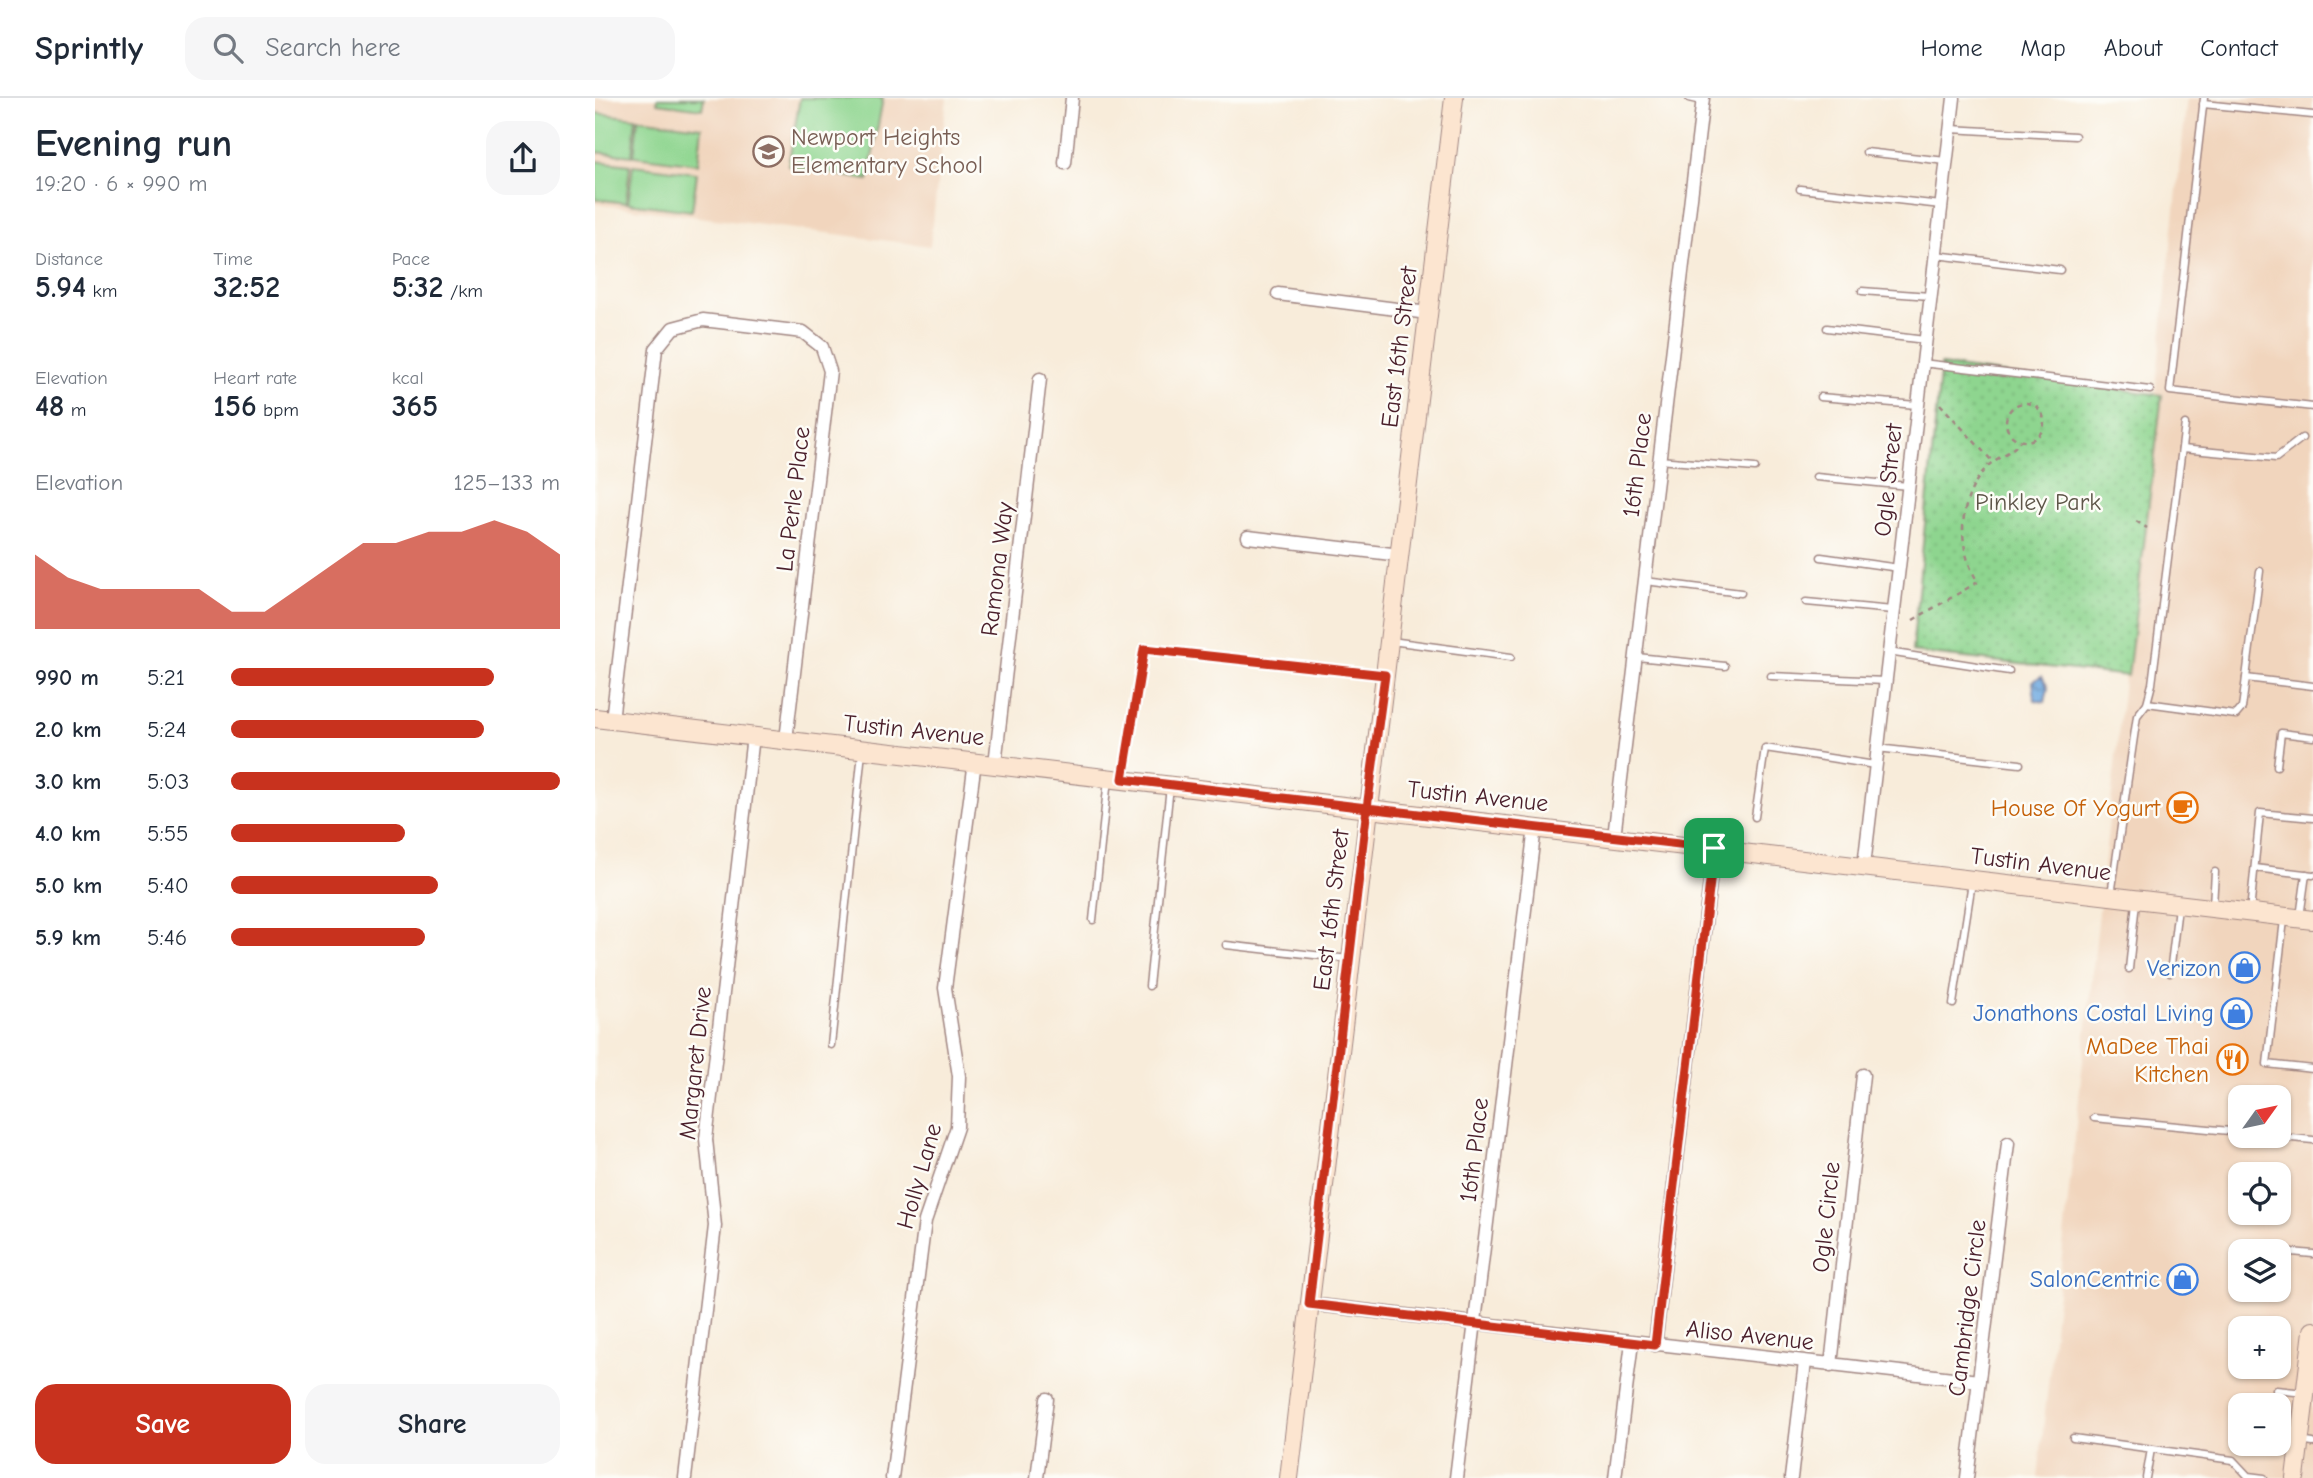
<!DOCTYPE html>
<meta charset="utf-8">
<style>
:root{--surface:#fff;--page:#f6f6f7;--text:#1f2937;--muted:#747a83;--line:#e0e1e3;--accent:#c8321e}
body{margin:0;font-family:"Comic Neue",sans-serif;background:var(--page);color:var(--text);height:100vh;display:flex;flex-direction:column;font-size:26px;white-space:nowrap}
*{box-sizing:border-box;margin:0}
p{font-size:23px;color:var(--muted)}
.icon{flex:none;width:38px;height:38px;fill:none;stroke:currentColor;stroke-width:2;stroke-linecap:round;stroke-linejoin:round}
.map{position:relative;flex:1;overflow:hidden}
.sheet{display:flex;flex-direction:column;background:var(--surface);width:595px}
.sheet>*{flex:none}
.needle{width:46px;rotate:57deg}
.buttons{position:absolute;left:1633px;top:987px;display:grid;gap:14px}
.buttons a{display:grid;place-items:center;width:63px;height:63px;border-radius:14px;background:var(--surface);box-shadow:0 2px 5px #0004;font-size:35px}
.pin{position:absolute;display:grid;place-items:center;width:60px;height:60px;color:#fff;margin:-30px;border-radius:14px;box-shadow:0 4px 10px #0006}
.round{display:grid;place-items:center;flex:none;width:74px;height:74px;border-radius:21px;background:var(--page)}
.headline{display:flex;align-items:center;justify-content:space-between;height:119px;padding:0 35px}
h1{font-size:38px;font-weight:700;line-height:52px}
.figures{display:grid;grid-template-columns:repeat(3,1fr);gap:10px;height:119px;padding:7px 35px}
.figures div{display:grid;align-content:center}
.figures b{font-size:30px;font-weight:700}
.figures small{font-size:19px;font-weight:400}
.figures p{font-size:19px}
.chart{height:196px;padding:14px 35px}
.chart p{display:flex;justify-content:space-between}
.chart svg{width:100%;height:126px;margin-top:7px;fill:var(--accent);opacity:.7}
.cta{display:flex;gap:14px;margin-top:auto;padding:14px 35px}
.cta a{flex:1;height:80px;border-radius:21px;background:var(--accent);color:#fff;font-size:28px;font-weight:700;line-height:80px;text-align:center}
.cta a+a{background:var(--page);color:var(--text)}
ul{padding:0 35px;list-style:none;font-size:23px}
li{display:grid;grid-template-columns:112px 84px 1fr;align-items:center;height:52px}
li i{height:18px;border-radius:9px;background:var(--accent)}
header{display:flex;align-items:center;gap:42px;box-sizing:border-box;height:98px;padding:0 35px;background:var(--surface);border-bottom:2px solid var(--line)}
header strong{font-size:33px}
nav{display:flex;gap:38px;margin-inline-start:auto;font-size:24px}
.search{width:490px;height:63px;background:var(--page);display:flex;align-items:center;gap:18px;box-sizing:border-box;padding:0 24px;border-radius:21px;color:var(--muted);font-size:26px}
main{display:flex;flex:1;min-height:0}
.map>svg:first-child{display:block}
</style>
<header>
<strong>Sprintly</strong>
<div class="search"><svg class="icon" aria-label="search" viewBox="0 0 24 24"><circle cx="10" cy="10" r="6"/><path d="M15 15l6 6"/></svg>Search here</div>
<nav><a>Home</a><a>Map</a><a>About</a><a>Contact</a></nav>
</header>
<main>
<section class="sheet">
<div class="headline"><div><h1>Evening run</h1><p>19:20 · 6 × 990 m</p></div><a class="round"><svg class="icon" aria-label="share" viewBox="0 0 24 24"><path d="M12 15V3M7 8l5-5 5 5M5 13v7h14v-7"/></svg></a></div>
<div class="figures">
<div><p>Distance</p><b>5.94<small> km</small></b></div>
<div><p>Time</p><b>32:52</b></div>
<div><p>Pace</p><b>5:32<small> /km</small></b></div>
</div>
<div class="figures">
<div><p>Elevation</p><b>48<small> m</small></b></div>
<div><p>Heart rate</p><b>156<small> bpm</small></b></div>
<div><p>kcal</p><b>365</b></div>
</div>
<div class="chart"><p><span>Elevation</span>125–133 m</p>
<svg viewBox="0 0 160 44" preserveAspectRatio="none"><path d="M0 44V18L10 26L20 30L30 30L40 30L50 30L60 38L70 38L80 30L90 22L100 14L110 14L120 10L130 10L140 6L150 10L160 18V44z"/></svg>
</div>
<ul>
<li><b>990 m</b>5:21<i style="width:80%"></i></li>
<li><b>2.0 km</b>5:24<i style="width:77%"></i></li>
<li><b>3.0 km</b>5:03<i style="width:100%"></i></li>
<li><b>4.0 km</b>5:55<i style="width:53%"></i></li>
<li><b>5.0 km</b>5:40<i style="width:63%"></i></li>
<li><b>5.9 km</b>5:46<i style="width:59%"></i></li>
</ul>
<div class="cta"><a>Save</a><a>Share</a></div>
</section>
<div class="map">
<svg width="1718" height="1380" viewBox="0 0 1718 1380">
<defs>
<pattern id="park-dots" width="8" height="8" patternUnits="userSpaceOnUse" patternTransform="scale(1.75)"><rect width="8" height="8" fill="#8ed58f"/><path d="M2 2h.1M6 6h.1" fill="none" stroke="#7cb67c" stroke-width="1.8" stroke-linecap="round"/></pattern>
<pattern id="water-waves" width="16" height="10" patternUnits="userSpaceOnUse" patternTransform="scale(1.75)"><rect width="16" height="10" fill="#71abe1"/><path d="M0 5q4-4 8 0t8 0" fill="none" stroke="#5f8bb7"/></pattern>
</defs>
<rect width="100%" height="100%" fill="#fdfcf7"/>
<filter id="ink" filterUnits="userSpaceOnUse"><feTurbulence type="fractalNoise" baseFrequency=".0143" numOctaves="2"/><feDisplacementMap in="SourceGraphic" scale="14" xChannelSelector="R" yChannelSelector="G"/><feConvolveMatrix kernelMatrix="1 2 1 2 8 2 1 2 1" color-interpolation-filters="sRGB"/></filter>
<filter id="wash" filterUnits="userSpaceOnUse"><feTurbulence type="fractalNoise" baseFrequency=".00686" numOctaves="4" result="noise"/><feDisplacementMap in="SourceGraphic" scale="28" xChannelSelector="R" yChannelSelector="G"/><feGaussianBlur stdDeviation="1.57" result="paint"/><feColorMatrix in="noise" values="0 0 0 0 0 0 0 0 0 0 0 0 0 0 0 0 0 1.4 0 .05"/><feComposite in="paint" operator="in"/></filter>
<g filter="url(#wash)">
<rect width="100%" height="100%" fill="#f8ecda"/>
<!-- built -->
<g fill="#f1d5bd" fill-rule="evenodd">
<path d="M0 0H352L335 148 0 106Z"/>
<path d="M1592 0H1718V1380H1443ZM1645 999H1684V1038H1645ZM1645 1076H1684V1115H1645ZM1645 1153H1684V1192H1645ZM1645 1230H1684V1269H1645ZM1645 1307H1684V1346H1645Z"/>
</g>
<!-- park -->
<path fill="url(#park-dots)" stroke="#6c7a5d" stroke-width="2" d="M1346 267 1567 297 1533 578 1317 554Z"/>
<!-- pitch -->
<g fill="#8ed58f" stroke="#6c7a5d" stroke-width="2">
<path d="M63 0H109L107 11 62 5Z"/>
<path d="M205 0H288L273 82 193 68Z"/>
<path d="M0 15 41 20 37 58 0 54Z"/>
<path d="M43 21 107 29 103 66 39 58Z"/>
<path d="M0 63 35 67 31 105 0 101Z"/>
<path d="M38 67 102 75 97 113 33 105Z"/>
</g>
<!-- water -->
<path fill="url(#water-waves)" stroke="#5e6586" stroke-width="2" d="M1447 578 1453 590 1450 604 1440 602 1438 583Z"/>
</g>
<g filter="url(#ink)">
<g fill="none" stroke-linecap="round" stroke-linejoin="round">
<defs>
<g id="lane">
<path d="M1094 0 1107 3"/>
<path d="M1609 0 1575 293 1718 309"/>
<path d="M1608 6 1718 17"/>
<path d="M1356 31 1480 38"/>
<path d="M1271 54 1351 63"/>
<path d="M1205 91 1346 107"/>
<path d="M1341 157 1465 172"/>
<path d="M1267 193 1335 198"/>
<path d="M1232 230 1330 242"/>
<path d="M1327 265 1555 292"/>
<path d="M1225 299 1322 307"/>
<path d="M1587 351 1681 360 1707 340"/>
<path d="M1064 362 1160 370"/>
<path d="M1221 379 1313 388"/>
<path d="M1226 459 1304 470"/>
<path d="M1050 483 1146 495"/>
<path d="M1211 504 1298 512"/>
<path d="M796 543 916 559"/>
<path d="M1293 554 1414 573"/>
<path d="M1042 559 1130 568"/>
<path d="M1176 578 1290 583"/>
<path d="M1651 580 1718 588"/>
<path d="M1552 605 1641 617 1647 610 1665 473"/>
<path d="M1282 650 1425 666"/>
<path d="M1682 668 1686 635 1718 639"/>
<path d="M528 680 549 551 788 577"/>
<path d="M1160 719 1170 650 1280 667"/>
<path d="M1660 770 1718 777"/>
<path d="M1516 797 1542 618 1552 605 1557 586 1590 326"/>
<path d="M1618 807 1620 774"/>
<path d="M1655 814 1665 715 1718 720"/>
<path d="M1705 819 1711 776"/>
<path d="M498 822 513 681"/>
<path d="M1689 822 1672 966 1718 971"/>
<path d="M631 847 754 861"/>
<path d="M1534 871 1541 804"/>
<path d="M1575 875 1583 809"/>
<path d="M554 888 575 688"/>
<path d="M1358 906 1377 784"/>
<path d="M236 947 267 654"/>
<path d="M1499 1020 1645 1034"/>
<path d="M1675 1038 1718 1042"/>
<path d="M1665 1151 1718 1156"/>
<path d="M1681 1292 1710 1295"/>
<path d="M1478 1340 1638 1362 1653 1378 1669 1380"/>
<path d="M1684 1340 1718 1345"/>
<path d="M1551 1380 1556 1351"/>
</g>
<g id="street">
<path d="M470 65 477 0"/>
<path d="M683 196 833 215"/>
<path d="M653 439 805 457"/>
<path d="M17 622 61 251 78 230 108 222 208 234 227 249 235 273 191 642"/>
<path d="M400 666 445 281"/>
<path d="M1019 739 1108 0"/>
<path d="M1269 768 1359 0"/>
<path d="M714 1206 1384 1283"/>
<path d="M1060 1247 1119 750"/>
<path d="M1236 1267 1268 977"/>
<path d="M90 1380 120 1128 111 1041 158 638"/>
<path d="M297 1380 330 1123 362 1029 364 978 350 890 380 663"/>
<path d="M442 1380 452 1301"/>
<path d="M861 1380 940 729"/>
<path d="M1020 1380 1037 1244"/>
<path d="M1196 1380 1210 1264"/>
<path d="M1372 1380 1413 1045"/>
</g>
<g id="secondary">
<path d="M0 620 1718 822"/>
<path d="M694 1380 859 0"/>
<path d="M1700 1380 1718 1233"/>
</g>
</defs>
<!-- lane casing -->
<use href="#lane" stroke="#a18682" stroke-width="9"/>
<!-- street casing -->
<use href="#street" stroke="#a18682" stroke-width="15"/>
<!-- secondary casing -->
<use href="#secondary" stroke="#a18682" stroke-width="20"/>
<!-- path -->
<g stroke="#a18682" stroke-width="2.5" stroke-dasharray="5 5" stroke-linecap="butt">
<circle cx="1430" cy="324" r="19"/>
<path d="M1345 306 1397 363"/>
<path d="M1541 423 1552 430"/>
<path d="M1318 522 1383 484C1361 449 1363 401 1391 370 1401 359 1417 355 1425 343"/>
</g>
<!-- lane -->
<use href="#lane" stroke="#fff" stroke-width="6"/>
<!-- street -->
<use href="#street" stroke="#fff" stroke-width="12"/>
<!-- secondary -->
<use href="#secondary" stroke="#fce5d0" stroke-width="18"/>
</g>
</g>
<g fill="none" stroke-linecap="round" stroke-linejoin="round" filter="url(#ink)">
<defs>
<path id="route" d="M1119 750 772 710 790 577 549 551 528 681 772 710 714 1206 1060 1247 1119 750"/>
</defs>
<!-- route casing -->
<use href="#route" stroke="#fff" stroke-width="14"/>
<!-- route -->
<use href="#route" stroke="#c8321e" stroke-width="9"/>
</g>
<!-- icons -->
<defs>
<symbol id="school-ring" viewBox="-11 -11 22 22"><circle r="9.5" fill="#fdfcf7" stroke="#8d6e63" stroke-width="1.5"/><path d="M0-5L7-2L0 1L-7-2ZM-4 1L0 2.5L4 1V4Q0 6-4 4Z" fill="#8d6e63"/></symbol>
<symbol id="cafe-ring" viewBox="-11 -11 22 22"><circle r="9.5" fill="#fdfcf7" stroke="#e8710a" stroke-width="1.5"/><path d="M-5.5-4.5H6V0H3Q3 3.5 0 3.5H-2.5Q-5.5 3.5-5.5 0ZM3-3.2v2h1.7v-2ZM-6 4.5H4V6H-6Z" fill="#e8710a"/></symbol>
<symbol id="shop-ring" viewBox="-11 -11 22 22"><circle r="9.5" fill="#fdfcf7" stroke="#3f7fe0" stroke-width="1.5"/><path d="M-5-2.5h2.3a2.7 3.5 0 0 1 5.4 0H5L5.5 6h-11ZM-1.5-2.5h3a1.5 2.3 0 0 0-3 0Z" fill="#3f7fe0"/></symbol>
<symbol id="restaurant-ring" viewBox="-11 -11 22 22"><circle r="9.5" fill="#fdfcf7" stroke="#e8710a" stroke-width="1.5"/><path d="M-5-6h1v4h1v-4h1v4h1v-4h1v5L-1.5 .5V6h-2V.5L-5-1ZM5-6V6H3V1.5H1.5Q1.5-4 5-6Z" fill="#e8710a"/></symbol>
</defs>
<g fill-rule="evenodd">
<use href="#school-ring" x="156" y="36" width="35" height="35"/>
<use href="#cafe-ring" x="1570" y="692" width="35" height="35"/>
<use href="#shop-ring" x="1632" y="852" width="35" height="35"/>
<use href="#shop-ring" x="1624" y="898" width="35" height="35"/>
<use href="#restaurant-ring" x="1620" y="944" width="35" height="35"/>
<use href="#shop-ring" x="1570" y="1164" width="35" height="35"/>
</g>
<g text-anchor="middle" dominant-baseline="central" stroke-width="5" stroke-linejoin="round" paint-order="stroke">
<!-- education labels -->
<g font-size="24" fill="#785e54" stroke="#fdfcf7" text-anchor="start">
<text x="196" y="39">Newport Heights<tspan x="196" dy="28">Elementary School</tspan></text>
</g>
<!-- street labels -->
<g font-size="24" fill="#4a1f2b" stroke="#fdfcf7">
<text transform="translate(804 249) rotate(-83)">East 16th Street</text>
<text transform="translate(1042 367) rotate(-83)">16th Place</text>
<text transform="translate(1293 382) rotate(-84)">Ogle Street</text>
<text transform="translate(198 401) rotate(-83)">La Perle Place</text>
<text transform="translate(402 471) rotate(-83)">Ramona Way</text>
<text transform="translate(319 632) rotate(6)">Tustin Avenue</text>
<text transform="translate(883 698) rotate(6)">Tustin Avenue</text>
<text transform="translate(1446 766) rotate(7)">Tustin Avenue</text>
<text transform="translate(736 812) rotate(-83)">East 16th Street</text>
<text transform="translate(100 965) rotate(-84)">Margaret Drive</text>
<text transform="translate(879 1052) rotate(-83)">16th Place</text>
<text transform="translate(324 1078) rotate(-74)">Holly Lane</text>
<text transform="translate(1231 1119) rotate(-84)">Ogle Circle</text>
<text transform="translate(1372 1210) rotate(-83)">Cambridge Circle</text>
<text transform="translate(1155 1237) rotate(6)">Aliso Avenue</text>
</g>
<!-- park labels -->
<g font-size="24" fill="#5e5649" stroke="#fdfcf7">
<text x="1443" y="404">Pinkley Park</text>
</g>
<!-- food labels -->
<g font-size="24" fill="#c56008" stroke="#fdfcf7" text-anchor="end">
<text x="1565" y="710">House Of Yogurt</text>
<text x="1614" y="948">MaDee Thai<tspan x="1614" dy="28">Kitchen</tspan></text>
</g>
<!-- shop labels -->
<g font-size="24" fill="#366cbe" stroke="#fdfcf7" text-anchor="end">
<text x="1626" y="870">Verizon</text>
<text x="1619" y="915">Jonathons Costal Living</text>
<text x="1565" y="1181">SalonCentric</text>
</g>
</g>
</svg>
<div class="buttons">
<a><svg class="needle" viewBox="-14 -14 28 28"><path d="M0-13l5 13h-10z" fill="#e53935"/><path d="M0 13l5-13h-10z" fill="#747a83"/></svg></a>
<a><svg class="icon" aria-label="locate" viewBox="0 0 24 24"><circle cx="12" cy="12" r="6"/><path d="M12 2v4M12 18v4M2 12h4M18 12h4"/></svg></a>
<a><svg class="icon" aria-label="layers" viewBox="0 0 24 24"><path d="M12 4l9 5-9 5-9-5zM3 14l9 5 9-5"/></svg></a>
<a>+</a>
<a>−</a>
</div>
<div class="pin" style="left:1119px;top:750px;background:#1e9e55"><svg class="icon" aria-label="arrive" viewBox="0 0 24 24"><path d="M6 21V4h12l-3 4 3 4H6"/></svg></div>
</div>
</main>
